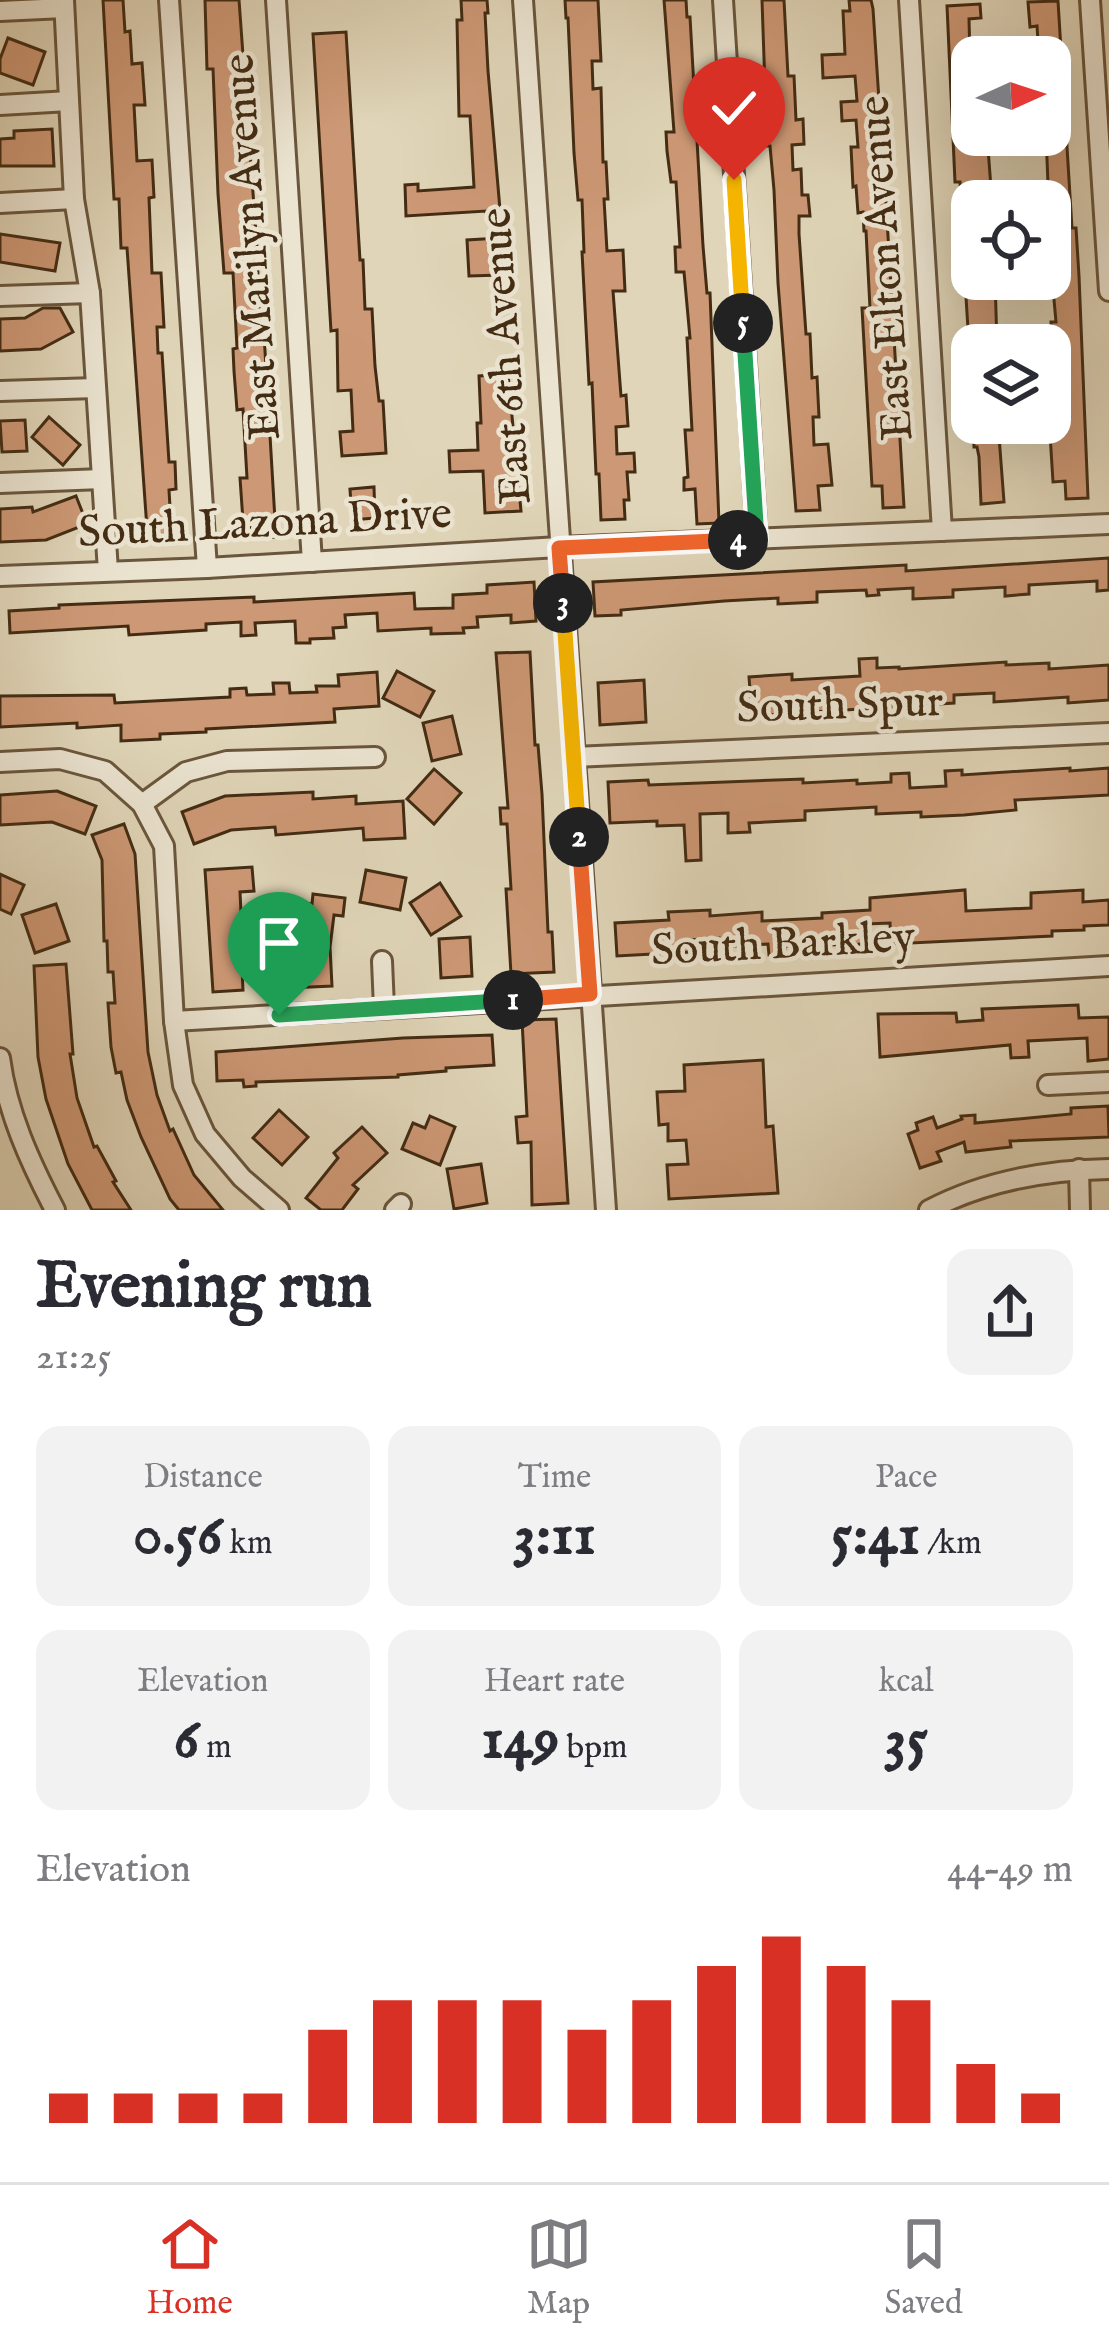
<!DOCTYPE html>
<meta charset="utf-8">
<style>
:root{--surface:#fff;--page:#f2f2f3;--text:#2b2b33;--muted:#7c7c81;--line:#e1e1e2;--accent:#d93025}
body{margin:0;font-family:"IM FELL English",serif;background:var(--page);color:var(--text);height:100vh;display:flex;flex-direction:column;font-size:45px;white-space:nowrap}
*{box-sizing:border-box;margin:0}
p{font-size:39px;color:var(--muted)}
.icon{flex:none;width:66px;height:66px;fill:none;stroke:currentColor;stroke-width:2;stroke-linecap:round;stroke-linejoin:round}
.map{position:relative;height:1210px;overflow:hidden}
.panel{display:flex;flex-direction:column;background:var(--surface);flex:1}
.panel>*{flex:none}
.needle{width:78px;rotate:87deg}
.controls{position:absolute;left:951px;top:36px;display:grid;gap:24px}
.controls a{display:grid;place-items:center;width:120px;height:120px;border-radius:24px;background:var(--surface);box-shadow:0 12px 48px #0002;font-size:60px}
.pin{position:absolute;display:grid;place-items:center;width:102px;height:102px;color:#fff;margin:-123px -51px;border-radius:50% 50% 50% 0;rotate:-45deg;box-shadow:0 0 12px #0007}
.pin .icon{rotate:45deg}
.km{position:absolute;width:60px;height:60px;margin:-30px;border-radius:50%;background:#222;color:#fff;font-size:33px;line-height:60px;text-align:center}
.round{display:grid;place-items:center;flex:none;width:126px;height:126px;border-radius:24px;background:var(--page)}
.summary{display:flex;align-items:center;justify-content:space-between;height:204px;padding:0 36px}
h1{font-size:66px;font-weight:700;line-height:90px}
.stats{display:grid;grid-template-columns:repeat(3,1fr);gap:18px;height:204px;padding:12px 36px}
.stats div{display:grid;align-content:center;border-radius:24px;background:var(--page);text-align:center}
.stats b{font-size:60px;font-weight:700}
.stats small{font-size:33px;font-weight:400}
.stats p{font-size:33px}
.chart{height:336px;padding:24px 36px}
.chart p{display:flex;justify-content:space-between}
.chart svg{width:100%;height:216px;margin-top:12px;stroke:var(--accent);stroke-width:6}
.tabs{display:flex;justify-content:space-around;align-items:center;height:168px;border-top:3px solid var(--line);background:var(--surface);font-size:33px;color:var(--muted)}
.tabs a{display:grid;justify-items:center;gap:6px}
.tabs .selected{color:var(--accent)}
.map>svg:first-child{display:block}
</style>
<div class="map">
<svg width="1109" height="1210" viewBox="0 0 1109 1210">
<rect width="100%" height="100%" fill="#e0d5b8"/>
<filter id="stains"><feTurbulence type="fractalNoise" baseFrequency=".00167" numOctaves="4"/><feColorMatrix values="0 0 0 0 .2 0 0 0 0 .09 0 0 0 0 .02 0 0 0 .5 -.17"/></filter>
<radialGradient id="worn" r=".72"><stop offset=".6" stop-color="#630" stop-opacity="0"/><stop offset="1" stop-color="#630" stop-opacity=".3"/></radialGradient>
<!-- building -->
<g fill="#cd9875" stroke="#432c13" stroke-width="3">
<path d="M103 0H123L125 32 130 31 132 64 142 63 145 105H134L137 161 152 160 154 197 149 198 152 273H161L164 327H157L158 353H162L169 462H175L176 489 169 490 171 524H179L180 541 148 543 127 248H121L119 199H114Z"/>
<path d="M205 0H239L257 248 260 334H264L276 537 252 538 251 521H243L240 478H247L243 409 237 410 234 371 233 349 237 348 233 273H224L218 194 213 69H207Z"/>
<path d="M461 0H487L488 13H485L488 71 501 221H487L486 211 406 216 405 185 418 184V191L474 187 470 116H459L457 20H462Z"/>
<path d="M565 0H598L601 61H592L593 89 601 88 603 162H606L608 199H604L607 251 623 250 625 291H613L621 396 626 395 628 426 616 427 617 454 634 453 635 472H627L629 500H624L625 519 601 520 599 474H596L592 383 589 384 582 252H584L582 200H578L574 153 568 18H566Z"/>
<path d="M664 0H686L687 17H690L703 246 707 293H710L719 523 697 524 695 489 684 490V478L688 477 685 430H692L687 338H690L684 272H676L675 247H680L676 182H671L667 151 666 132H674Z"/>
<path d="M762 0H784L788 76H794L796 120 803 119 804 144 792 145 793 170 801 169 802 195H808L810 216H799V234L806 334H810L812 378 817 377 819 417H813L814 445 828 444 832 485 818 486 820 510 796 511 778 283 774 190 770 146H767Z"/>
<path d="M849 0H871L873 9 882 146 887 145 888 174H885V185L904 507 883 508 882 486H872L862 308H870L866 231H864L863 212 858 213 856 186 853 187 851 147H858L856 120 842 121 841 102 857 101 855 76 823 78 822 55 845 54 843 11H850Z"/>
<path d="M1058 1 1072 228H1076L1079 276 1088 498 1066 499 1065 481 1053 482 1050 434 1063 433 1062 406H1054L1051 322H1056L1050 255V201H1039L1038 184H1048L1046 135H1050V57H1039L1037 26 1030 27 1028 2Z"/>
<path d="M980 4 981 18 969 19 972 135H987L992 201H972V225H962L960 182H955L947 6Z"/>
<path d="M346 32 360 260H363L365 309H372L375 366 379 401H383L386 453 342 456 340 432 353 431 351 390 338 391 337 330 331 331 313 34Z"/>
<path d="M8 38 45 52 33 85 0 73V59Z"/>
<path d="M52 129 54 166H0V139L14 138V131Z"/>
<path d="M0 234 60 243 55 271 0 262Z"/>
<path d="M499 238 501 275 469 276 467 240Z"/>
<path d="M995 279 997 345H969L965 281Z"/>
<path d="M43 308H60L73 332 41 349 0 351V319L25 318Z"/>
<path d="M508 374 521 511 485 513 483 471 450 472 449 451 478 450 477 423H481L479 376Z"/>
<path d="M49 417 80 445 63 465 32 437Z"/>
<path d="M25 420 27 451 2 452 0 421Z"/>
<path d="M973 423H998L1004 502 981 504 979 457 977 447H974Z"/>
<path d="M374 487 375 518 352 520 350 489Z"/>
<path d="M76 496 87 524 46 540 0 542V509L32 507 33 512Z"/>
<path d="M1109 558V590L1097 591V581L1029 585V594L1005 596V587L953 590V597L913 599V588L878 590 879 595 867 596 866 590 817 592V602L778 604V598L724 601 621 610V615L595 616 593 582 906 565V571Z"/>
<path d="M534 582 536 621 511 623V615L477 617 478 627 463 628 464 633 431 634V628L378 631 377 613 345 615 346 627 333 628 334 638 310 639V643H296L295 621 255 623 256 635 241 636V622L206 624V630L129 635 128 626 10 633 9 611 59 608V605L254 597V602L414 593 415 609 453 608V595L487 593V585Z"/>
<path d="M530 652 535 745H538L542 794 548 932H552L554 972 511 974 506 889H511L507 824H501L500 808H508L496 653Z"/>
<path d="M877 658V668L899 667V669L1006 662V665L1049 663V669L1109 665V700L1068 703V697L994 702V693L954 695V703L752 716 749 677 792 674V680L860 676 859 659Z"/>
<path d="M397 671 434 691 420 717 383 698Z"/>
<path d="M377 672 379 706 334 709 335 722 206 729V732L160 734V739L121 741V725L77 728V723L0 727V696L114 695 115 703 230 697V689L246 688 247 695 274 694 273 683H289L290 693 317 692 316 686H339L338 675Z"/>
<path d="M644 680 646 722 600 725 598 683Z"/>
<path d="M452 716 461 754 432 761 423 723Z"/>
<path d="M1070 768V771L1109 768V795L1015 800 1016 810 964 815 921 817V812L876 814V807L805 811V820L749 823 750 832 728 833V813L700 814 701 860 686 861 684 825 657 826V821L610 823 608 782 648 780 649 785 803 779V783L857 780V784L891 782V774L909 773 910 788 946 786 945 771 962 770V775Z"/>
<path d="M434 769 461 793 434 824 407 799Z"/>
<path d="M57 791 96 806 85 834 52 822 0 825V795Z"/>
<path d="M313 792V799L356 796V804L403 801 405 838 364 840 363 828 276 835 275 827 231 830 194 844 182 812 225 796Z"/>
<path d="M124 824 135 854 148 1052 157 1095 170 1131 173 1129 194 1175 223 1210H179L170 1199 141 1137 127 1100 121 1072 116 1073 111 1047 108 1003H115L113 972H108L107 941H104L102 860 92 835Z"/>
<path d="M252 867 254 891 240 892 243 954 251 953 252 968 242 969 243 990 213 992 205 870Z"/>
<path d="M366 870 406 878 400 910 360 902Z"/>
<path d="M0 874 24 885 11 914 0 909Z"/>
<path d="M440 883 461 916 431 935 410 903Z"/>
<path d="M965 890 966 911 1031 908V893L1083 890V902L1109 900V925L1084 926V930L1052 931V936L891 944 890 923 866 924 867 944 785 946V954L769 955 768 944 720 947 719 938 688 940 689 952 617 956 615 923 669 920 668 912 710 910V916L762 912V921L822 918V913L870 910V898Z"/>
<path d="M313 894 345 898 343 916 334 915 330 947 332 986 289 988 287 960H299L297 935H292L296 902 312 904Z"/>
<path d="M56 904 69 941 35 953 22 915Z"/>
<path d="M470 937 472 976 441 978 439 939Z"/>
<path d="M66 964 73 1054H70L77 1098 94 1147 97 1146 116 1181 113 1182 131 1210H92L68 1164 46 1099 38 1057 34 966Z"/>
<path d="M1078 1005 1079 1018 1109 1017V1059L1088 1061 1087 1038 1028 1041 1029 1057 1011 1058 1010 1045 880 1057 878 1014 956 1013 957 1022 983 1020 982 1009Z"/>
<path d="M556 1019 568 1203 532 1205 531 1142 518 1143 516 1117 527 1116 522 1020Z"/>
<path d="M492 1035 494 1065 446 1068V1071L398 1075V1077L256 1082V1086L244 1087 243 1080 217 1081 216 1052 403 1038Z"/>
<path d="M763 1060 766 1127 773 1126 778 1193 669 1199 667 1165 688 1164 686 1140 668 1141V1124L659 1125 657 1092 685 1091 684 1065Z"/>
<path d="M1108 1106 1109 1137 1010 1141 1011 1147 966 1152 964 1142 937 1152 941 1161 920 1168 908 1134 918 1130 916 1123 933 1117 937 1128 962 1119 961 1116 975 1115V1123L1071 1114V1108Z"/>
<path d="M279 1110 308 1137 282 1165 253 1138Z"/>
<path d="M430 1116 455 1127 440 1165 402 1149 413 1123 425 1128Z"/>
<path d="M362 1127 387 1153 353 1185 358 1189 342 1210H321L306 1198 338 1158 334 1153Z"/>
<path d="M481 1164 487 1203 454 1209 447 1169Z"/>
</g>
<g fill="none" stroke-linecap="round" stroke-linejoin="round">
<defs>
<g id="minor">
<path d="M64 0 74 199 90 293 108 571"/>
<path d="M169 0 207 568"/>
<path d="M276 0 312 562"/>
<path d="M523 0 606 1210"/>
<path d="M723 0 757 539"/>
<path d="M909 0 942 531"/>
<path d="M1090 0 1109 291"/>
<path d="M0 11 64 8"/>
<path d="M0 105 69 101"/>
<path d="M0 203 74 199"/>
<path d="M0 296 90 293"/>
<path d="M0 391 96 388"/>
<path d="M0 483 102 479"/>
<path d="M0 576 207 568 559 547 1109 524"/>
<path d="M574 757 1109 733"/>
<path d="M0 762 60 759 105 771 142 804 164 846 174 1021 183 1085 205 1134 242 1178 279 1210"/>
<path d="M142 804 186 772 227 761 375 757"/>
<path d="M382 961 384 1008"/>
<path d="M174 1021 1109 966"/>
<path d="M0 1058C7 1112 30 1162 55 1210"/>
<path d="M1048 1085 1109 1082"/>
<path d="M1079 1169 1080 1210"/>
<path d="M395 1210 401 1204"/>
<path d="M929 1210C984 1181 1048 1170 1109 1169"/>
</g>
</defs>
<!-- minor casing -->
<use href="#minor" stroke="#6a563c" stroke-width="24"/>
<!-- minor -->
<use href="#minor" stroke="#ebe4d1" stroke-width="18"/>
</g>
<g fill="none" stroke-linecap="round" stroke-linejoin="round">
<defs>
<path id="split-1" d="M279 1015 513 1000"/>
<path id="split-2" d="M513 1000 590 994 579 837"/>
<path id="split-3" d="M563 603 579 837"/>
<path id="split-4" d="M563 603 559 548 738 540"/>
<path id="split-5" d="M738 540 757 539 743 323"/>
<path id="split-6" d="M734 180 743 323"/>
</defs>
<!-- split-1 casing -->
<use href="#split-1" stroke="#fff" stroke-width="24"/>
<!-- split-2 casing -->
<use href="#split-2" stroke="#fff" stroke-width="24"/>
<!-- split-3 casing -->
<use href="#split-3" stroke="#fff" stroke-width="24"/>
<!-- split-4 casing -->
<use href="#split-4" stroke="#fff" stroke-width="24"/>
<!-- split-5 casing -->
<use href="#split-5" stroke="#fff" stroke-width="24"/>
<!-- split-6 casing -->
<use href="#split-6" stroke="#fff" stroke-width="24"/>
<!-- split-1 -->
<use href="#split-1" stroke="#22a559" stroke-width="15"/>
<!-- split-2 -->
<use href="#split-2" stroke="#f0652b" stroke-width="15"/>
<!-- split-3 -->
<use href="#split-3" stroke="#f5b400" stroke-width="15"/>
<!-- split-4 -->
<use href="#split-4" stroke="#f0652b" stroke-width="15"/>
<!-- split-5 -->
<use href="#split-5" stroke="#22a559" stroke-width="15"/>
<!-- split-6 -->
<use href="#split-6" stroke="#f5b400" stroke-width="15"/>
</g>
<g text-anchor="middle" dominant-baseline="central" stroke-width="9" stroke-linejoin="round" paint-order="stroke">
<!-- street labels -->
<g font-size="45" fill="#432c13" stroke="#ebe4d1">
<text transform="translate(253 247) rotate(-94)">East Marilyn Avenue</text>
<text transform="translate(887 268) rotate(-94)">East Elton Avenue</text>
<text transform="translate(507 356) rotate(-94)">East 6th Avenue</text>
<text transform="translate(265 524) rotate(-3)">South Lazona Drive</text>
<text transform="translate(840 706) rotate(-2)">South Spur</text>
<text transform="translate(783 945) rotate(-3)">South Barkley</text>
</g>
</g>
<rect width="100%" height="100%" filter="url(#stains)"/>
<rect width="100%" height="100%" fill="url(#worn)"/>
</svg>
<div class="controls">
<a><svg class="needle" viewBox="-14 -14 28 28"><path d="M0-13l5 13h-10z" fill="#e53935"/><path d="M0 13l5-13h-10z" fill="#7c7c81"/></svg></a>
<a><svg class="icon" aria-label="locate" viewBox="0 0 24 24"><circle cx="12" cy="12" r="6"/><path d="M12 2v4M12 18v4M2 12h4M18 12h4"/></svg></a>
<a><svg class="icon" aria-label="layers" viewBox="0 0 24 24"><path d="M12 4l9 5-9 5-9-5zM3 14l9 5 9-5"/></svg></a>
</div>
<div class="pin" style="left:279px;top:1015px;background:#1e9e55"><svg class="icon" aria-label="arrive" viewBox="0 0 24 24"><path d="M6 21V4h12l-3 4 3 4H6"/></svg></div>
<div class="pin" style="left:734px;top:180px;background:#d93025"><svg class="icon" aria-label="check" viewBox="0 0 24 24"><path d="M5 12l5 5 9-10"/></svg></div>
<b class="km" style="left:513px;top:1000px">1</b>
<b class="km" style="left:579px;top:837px">2</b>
<b class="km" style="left:563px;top:603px">3</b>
<b class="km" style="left:738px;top:540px">4</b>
<b class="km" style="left:743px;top:323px">5</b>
</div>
<section class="panel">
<div class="summary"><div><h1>Evening run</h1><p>21:25</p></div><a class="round"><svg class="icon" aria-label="share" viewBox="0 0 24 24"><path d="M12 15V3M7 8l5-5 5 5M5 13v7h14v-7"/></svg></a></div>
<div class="stats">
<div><p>Distance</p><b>0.56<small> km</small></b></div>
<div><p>Time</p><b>3:11</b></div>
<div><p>Pace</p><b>5:41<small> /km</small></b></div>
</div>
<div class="stats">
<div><p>Elevation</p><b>6<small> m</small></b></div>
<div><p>Heart rate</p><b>149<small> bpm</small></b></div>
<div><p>kcal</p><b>35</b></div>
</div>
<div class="chart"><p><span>Elevation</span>44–49 m</p>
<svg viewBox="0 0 160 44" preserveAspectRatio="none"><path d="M5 44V38M15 44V38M25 44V38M35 44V38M45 44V25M55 44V19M65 44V19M75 44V19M85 44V25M95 44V19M105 44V12M115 44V6M125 44V12M135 44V19M145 44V32M155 44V38"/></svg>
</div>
</section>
<nav class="tabs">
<a class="selected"><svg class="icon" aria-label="home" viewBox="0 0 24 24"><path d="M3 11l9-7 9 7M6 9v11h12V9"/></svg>Home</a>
<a><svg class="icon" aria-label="map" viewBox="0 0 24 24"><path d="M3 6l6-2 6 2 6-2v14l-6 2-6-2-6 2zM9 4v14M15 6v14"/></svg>Map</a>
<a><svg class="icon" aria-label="saved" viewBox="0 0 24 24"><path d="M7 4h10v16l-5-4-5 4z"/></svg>Saved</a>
</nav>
